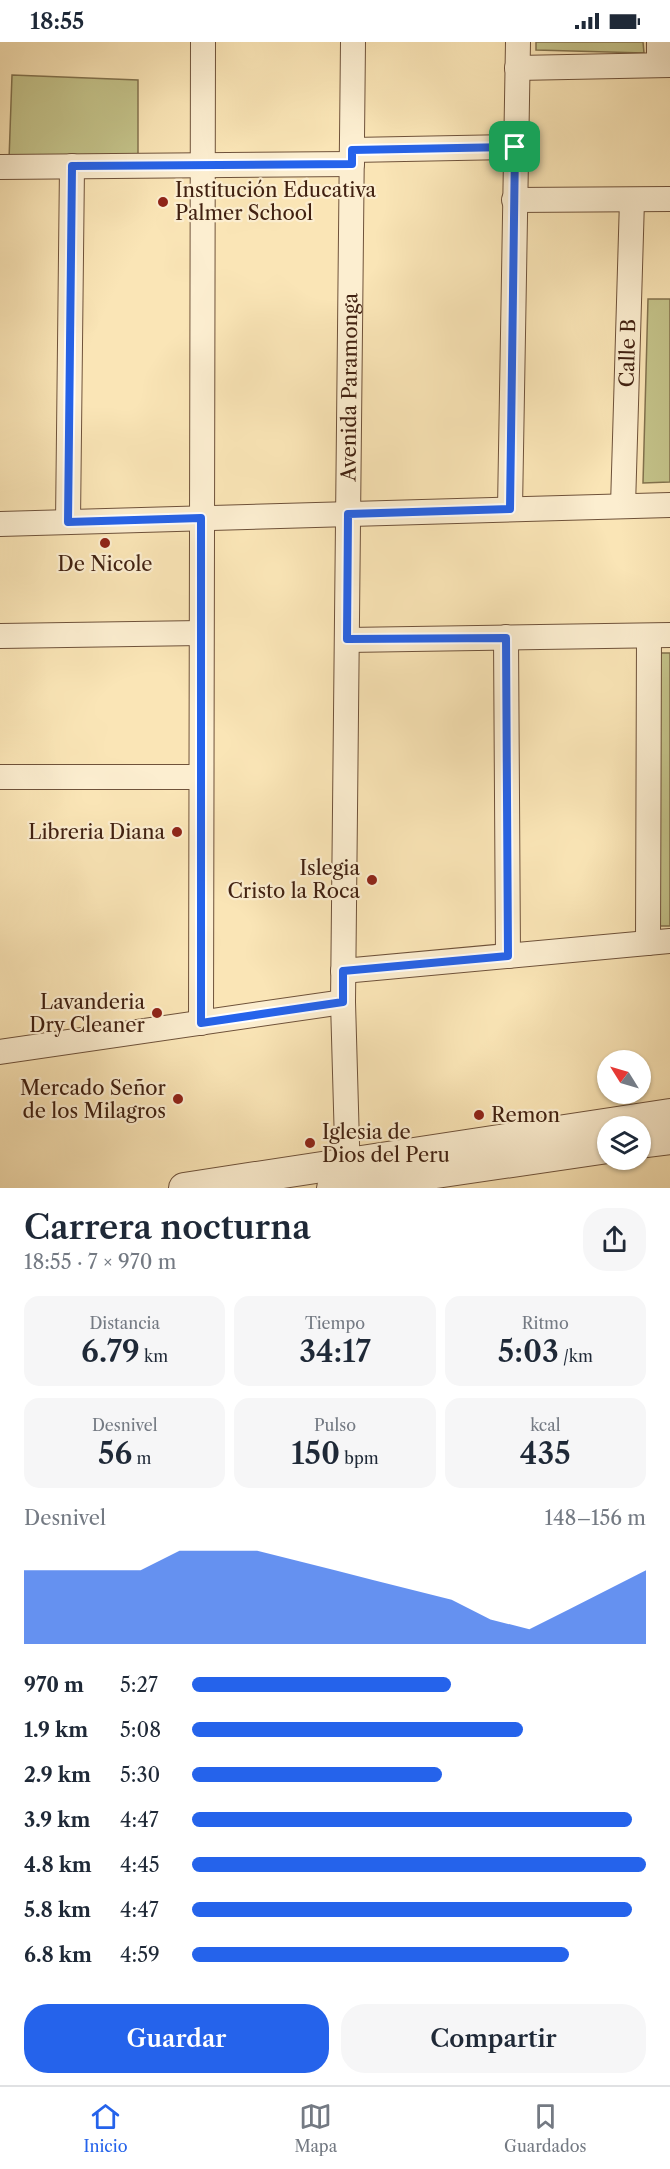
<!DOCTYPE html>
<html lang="es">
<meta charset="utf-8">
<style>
:root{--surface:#fff;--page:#f6f6f7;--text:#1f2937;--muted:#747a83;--line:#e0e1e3;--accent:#2563eb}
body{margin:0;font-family:"Libre Caslon Text",serif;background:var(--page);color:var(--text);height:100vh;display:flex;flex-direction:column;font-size:22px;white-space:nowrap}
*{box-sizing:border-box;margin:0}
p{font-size:20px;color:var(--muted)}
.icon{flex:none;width:33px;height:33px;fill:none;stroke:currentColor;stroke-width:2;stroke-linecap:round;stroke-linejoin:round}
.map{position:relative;height:1146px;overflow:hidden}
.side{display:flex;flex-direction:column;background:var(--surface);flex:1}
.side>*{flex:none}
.needle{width:39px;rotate:307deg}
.tools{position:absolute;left:597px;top:1008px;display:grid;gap:12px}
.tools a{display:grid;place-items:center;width:54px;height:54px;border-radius:50%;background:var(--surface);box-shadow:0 2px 4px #0004;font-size:30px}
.pin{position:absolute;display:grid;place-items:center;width:51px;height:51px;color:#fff;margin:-26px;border-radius:12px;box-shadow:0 3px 9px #0006}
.round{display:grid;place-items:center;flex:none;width:63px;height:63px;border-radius:24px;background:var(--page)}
.headline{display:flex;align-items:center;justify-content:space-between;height:102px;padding:0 24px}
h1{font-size:33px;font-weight:600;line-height:45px}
.metrics{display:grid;grid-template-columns:repeat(3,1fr);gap:9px;height:102px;padding:6px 24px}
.metrics div{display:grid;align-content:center;border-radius:15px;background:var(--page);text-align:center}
.metrics b{font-size:30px;font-weight:600}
.metrics small{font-size:16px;font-weight:400}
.metrics p{font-size:16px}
.chart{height:168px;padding:12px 24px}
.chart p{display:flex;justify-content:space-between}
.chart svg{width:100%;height:108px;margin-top:6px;fill:var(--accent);opacity:.7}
.button{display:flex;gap:12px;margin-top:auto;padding:12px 24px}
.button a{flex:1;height:69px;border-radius:24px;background:var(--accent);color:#fff;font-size:24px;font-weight:600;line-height:69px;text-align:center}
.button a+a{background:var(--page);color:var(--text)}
ul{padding:0 24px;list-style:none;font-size:20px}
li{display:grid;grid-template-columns:96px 72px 1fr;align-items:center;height:45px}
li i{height:15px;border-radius:8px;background:var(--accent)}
.status{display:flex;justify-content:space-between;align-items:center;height:42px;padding:0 30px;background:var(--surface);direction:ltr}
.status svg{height:16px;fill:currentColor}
.tab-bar{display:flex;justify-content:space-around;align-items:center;height:84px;border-top:2px solid var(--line);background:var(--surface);font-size:16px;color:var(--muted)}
.tab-bar a{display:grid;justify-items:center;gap:3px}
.tab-bar .current{color:var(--accent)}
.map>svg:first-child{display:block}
</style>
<div class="status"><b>18:55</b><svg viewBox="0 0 49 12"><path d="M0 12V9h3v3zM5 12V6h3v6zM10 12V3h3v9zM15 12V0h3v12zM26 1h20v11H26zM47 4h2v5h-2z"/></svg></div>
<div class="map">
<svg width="670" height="1146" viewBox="0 0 670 1146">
<rect width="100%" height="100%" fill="#fae5b6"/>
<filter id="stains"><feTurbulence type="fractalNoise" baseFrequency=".00333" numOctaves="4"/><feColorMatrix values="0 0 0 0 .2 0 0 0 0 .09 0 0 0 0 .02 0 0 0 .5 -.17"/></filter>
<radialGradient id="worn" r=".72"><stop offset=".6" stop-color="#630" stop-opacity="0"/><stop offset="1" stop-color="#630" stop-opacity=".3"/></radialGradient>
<!-- green -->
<g fill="#c4c38a" stroke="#82724e" stroke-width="1.5">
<path d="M536 0H643L644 11 536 8Z"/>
<path d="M12 33 138 38V118H9Z"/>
<path d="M648 257H670V440L643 441Z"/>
<path d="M658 611H670V884H660Z"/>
</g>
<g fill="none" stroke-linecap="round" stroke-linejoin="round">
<defs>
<g id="minor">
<path d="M659 0V23"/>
<path d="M517 26 670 23"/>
<path d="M352 108 515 105"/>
<path d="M0 125 352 122"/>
<path d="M514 158 670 157"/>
<path id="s1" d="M623 464 632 158"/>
<path d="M510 467 518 0"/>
<path d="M68 480 72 124"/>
<path d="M0 482 670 463"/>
<path d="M0 594 201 591"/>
<path d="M506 595 508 914"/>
<path d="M347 598 670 593"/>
<path d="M0 735H201"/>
<path d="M648 901 649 594"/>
<path d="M343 929 670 899"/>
<path d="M201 981 203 0"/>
<path d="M0 1010 343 960"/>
<path id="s2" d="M348 1137 343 960 353 0"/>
</g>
<g id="tertiary">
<path d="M640 1101 670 1097"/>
<path d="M184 1146 670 1072"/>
<path d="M332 1146 608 1106"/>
</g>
</defs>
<!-- minor casing -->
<use href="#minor" stroke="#6f523a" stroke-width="26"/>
<!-- tertiary casing -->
<use href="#tertiary" stroke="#6f523a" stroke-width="32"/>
<!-- minor -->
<use href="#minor" stroke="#fceed0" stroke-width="24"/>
<!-- tertiary -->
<use href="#tertiary" stroke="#fceed0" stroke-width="30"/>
</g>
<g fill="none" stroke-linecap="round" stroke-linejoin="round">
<defs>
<path id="route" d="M515 105 510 467 348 472 347 597 506 596 508 914 343 929V960L201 981V476L68 480 72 124 352 122V108Z"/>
</defs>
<!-- route casing -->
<use href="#route" stroke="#fff" stroke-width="12"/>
<!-- route -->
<use href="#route" stroke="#2563eb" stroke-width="8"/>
</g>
<!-- markers -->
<g fill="#8f2418" stroke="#fceed0" stroke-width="2">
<circle cx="163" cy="160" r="6"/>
<circle cx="105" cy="501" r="6"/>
<circle cx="177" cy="790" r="6"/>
<circle cx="372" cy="838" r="6"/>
<circle cx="157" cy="971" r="6"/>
<circle cx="178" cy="1057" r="6"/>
<circle cx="479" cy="1073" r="6"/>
<circle cx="310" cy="1101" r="6"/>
</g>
<g text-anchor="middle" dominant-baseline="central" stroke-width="4.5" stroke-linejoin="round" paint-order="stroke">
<!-- poi labels -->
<g font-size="20" fill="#412111" stroke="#fceed0" text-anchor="end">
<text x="175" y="148" text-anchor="start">Institución Educativa<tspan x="175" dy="23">Palmer School</tspan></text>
<text x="105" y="522" text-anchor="middle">De Nicole</text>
<text x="165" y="790">Libreria Diana</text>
<text x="360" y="826">Islegia<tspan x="360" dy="23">Cristo la Roca</tspan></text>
<text x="145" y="960">Lavanderia<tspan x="145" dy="23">Dry Cleaner</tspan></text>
<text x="166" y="1046">Mercado Señor<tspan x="166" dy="23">de los Milagros</tspan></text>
<text x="491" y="1073" text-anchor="start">Remon</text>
<text x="322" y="1090" text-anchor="start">Iglesia de<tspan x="322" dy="23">Dios del Peru</tspan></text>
</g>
<!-- street labels -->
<g font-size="20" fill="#412111" stroke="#fceed0">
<text stroke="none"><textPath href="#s1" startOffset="153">Calle B</textPath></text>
<text stroke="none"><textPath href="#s2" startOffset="792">Avenida Paramonga</textPath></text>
</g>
</g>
<rect width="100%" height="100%" filter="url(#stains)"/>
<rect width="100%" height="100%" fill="url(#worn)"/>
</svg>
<div class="tools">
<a><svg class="needle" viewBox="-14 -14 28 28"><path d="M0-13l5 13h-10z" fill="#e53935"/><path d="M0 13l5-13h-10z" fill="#747a83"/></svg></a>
<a><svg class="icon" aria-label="layers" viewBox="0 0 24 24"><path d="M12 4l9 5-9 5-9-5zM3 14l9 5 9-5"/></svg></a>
</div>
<div class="pin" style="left:515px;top:105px;background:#1e9e55"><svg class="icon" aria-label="arrive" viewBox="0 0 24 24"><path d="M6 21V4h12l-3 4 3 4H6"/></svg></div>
</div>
<section class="side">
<div class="headline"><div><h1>Carrera nocturna</h1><p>18:55 · 7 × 970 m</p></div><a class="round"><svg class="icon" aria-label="share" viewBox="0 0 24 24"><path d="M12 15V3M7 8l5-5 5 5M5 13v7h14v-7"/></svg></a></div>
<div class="metrics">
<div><p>Distancia</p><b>6.79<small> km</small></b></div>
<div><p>Tiempo</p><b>34:17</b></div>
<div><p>Ritmo</p><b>5:03<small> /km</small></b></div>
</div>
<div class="metrics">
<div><p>Desnivel</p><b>56<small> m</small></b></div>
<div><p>Pulso</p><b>150<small> bpm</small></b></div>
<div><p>kcal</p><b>435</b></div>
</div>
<div class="chart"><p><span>Desnivel</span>148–156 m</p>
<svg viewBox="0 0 160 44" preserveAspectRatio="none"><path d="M0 44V14L10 14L20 14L30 14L40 6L50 6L60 6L70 10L80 14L90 18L100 22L110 26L120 34L130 38L140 30L150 22L160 14V44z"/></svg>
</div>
<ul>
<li><b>970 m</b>5:27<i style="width:57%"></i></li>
<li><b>1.9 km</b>5:08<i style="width:73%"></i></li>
<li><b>2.9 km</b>5:30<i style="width:55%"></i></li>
<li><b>3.9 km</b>4:47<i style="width:97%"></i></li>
<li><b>4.8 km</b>4:45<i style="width:100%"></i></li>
<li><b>5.8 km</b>4:47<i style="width:97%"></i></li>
<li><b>6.8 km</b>4:59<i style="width:83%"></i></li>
</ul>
<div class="button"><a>Guardar</a><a>Compartir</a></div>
</section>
<nav class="tab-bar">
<a class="current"><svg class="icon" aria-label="home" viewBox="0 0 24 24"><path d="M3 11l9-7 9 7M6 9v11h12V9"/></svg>Inicio</a>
<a><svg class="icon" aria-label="map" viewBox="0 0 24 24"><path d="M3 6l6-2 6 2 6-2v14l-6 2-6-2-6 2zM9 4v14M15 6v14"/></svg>Mapa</a>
<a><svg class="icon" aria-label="saved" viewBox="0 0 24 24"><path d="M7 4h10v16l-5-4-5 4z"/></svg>Guardados</a>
</nav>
